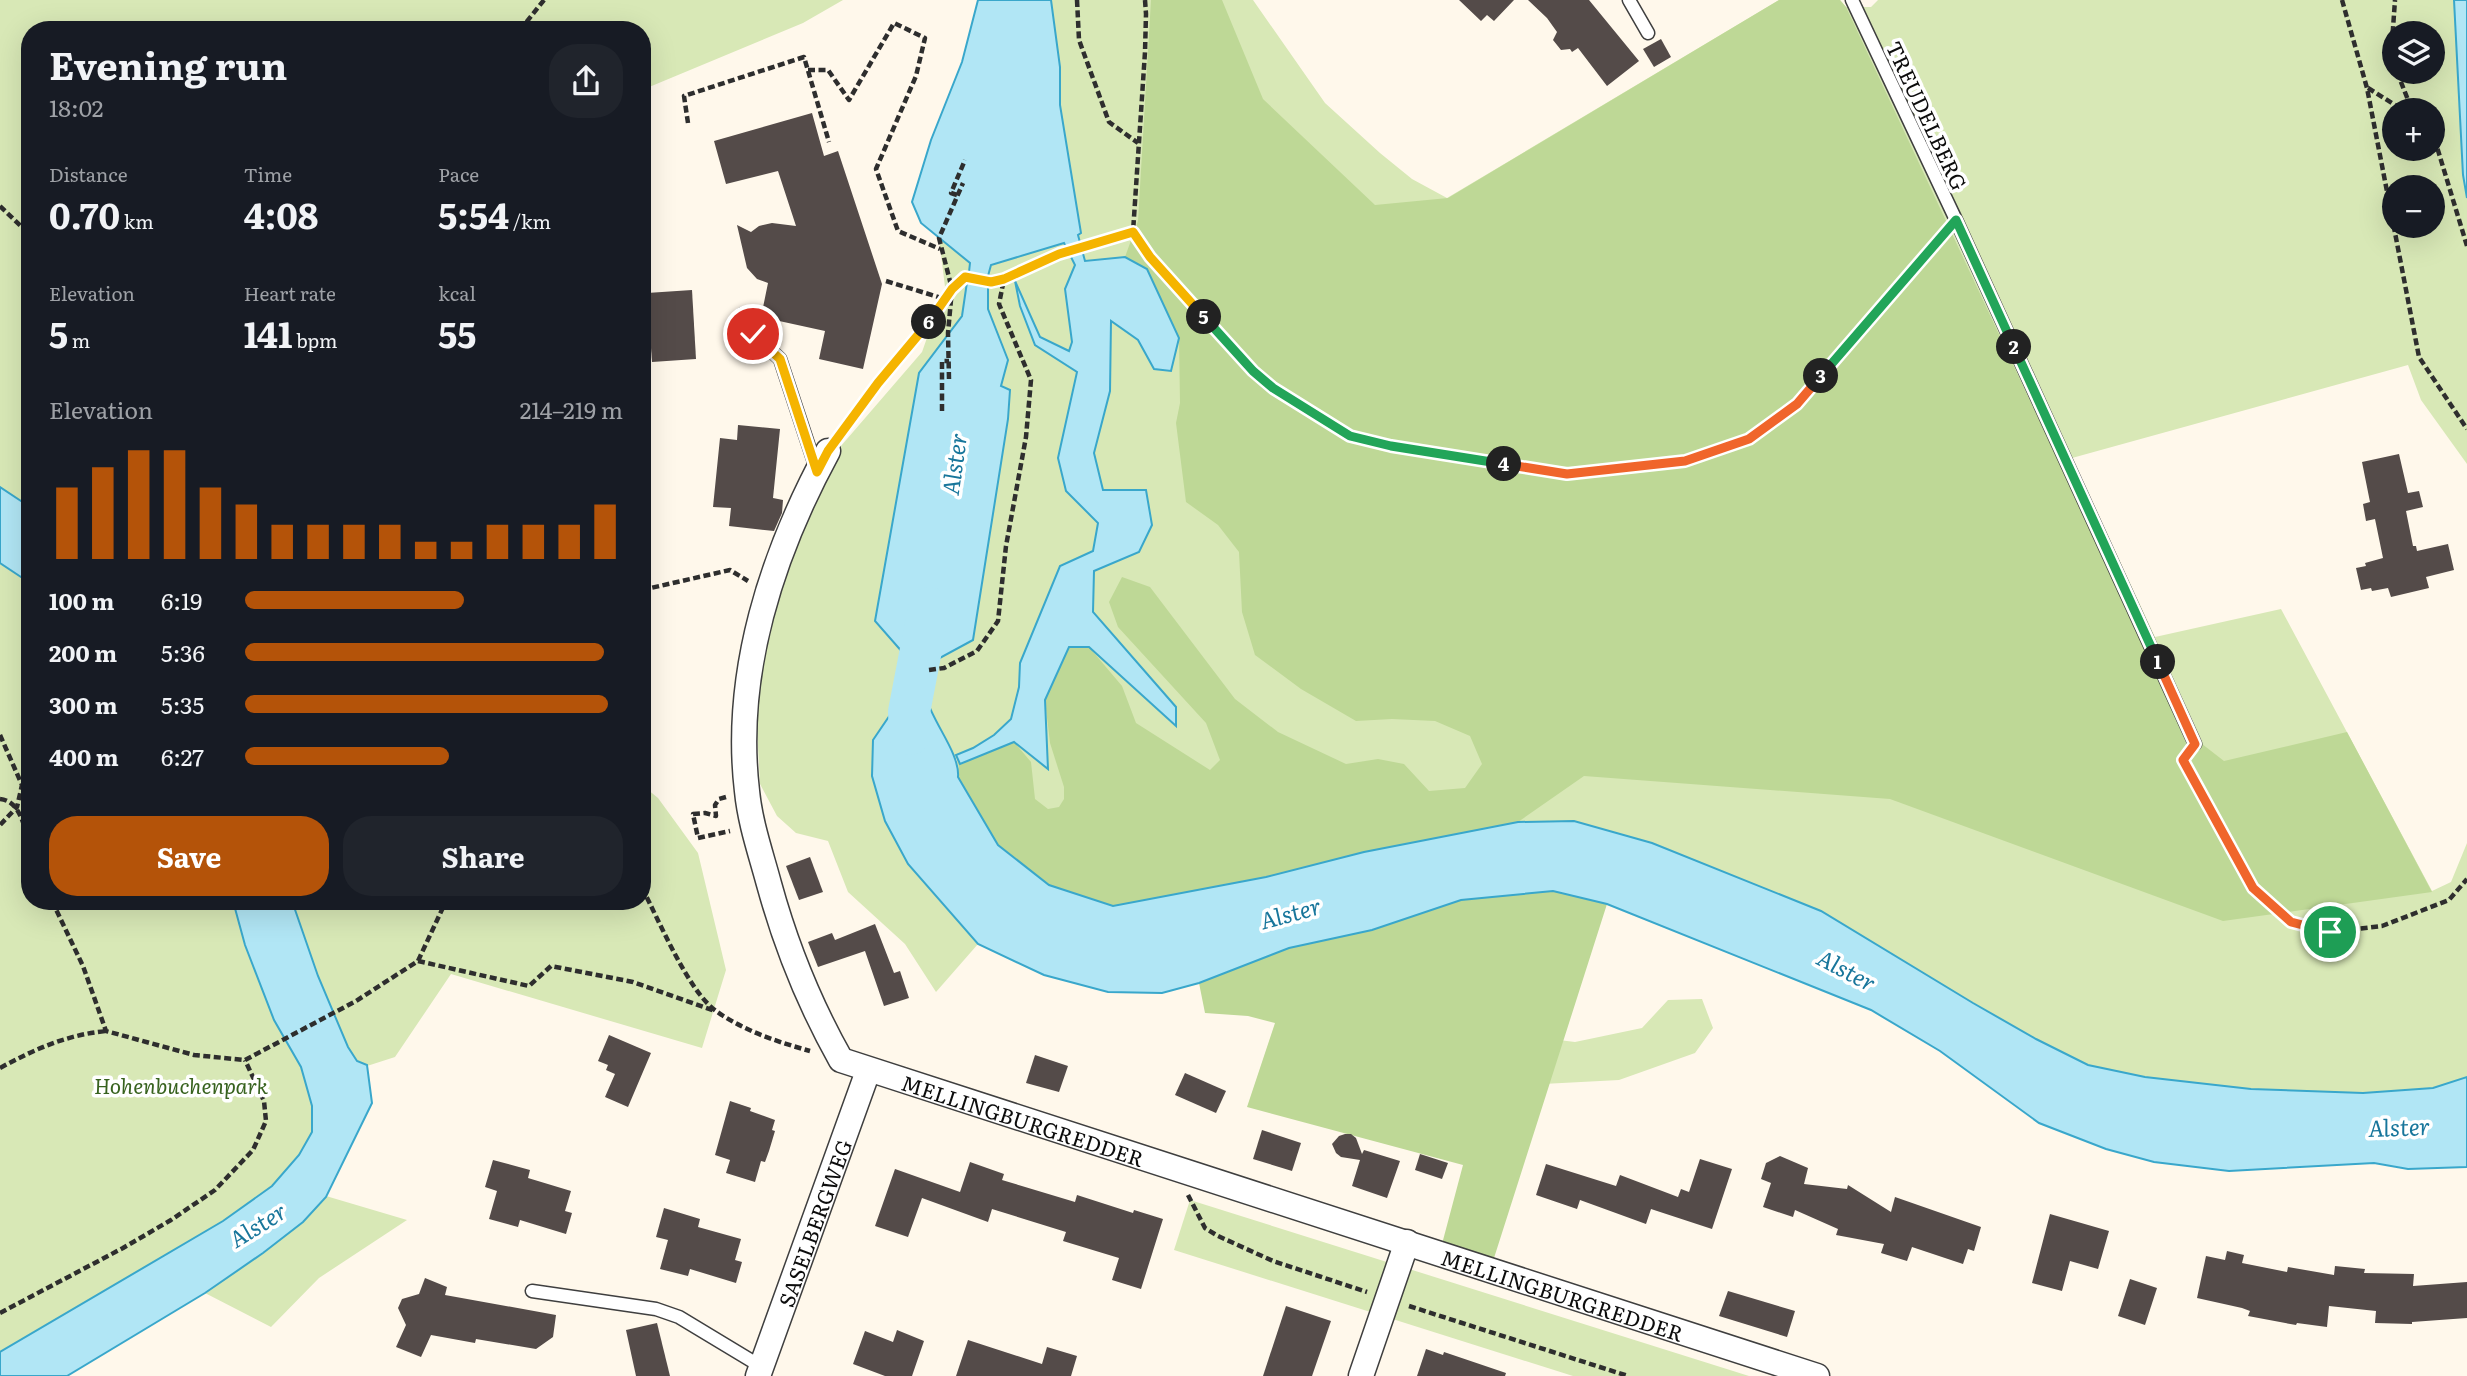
<!DOCTYPE html>
<meta charset="utf-8">
<style>
:root{--surface:#171b24;--page:#20242c;--text:#f1f3f6;--muted:#9ea1a6;--accent:#b45309}
body{margin:0;font-family:Literata,serif;background:var(--page);color:var(--text);height:100vh;display:flex;flex-direction:column;font-size:26px;white-space:nowrap}
*{box-sizing:border-box;margin:0}
p{font-size:23px;color:var(--muted)}
.icon{flex:none;width:38px;height:38px;fill:none;stroke:currentColor;stroke-width:2;stroke-linecap:round;stroke-linejoin:round}
.map{position:relative;flex:1;overflow:hidden}
.panel{position:absolute;left:21px;top:21px;width:630px;height:889px;display:flex;flex-direction:column;background:var(--surface);border-radius:28px;box-shadow:0 7px 28px #0002}
.panel>*{flex:none}
.tools{position:absolute;left:2382px;top:21px;display:grid;gap:14px}
.tools a{display:grid;place-items:center;width:63px;height:63px;border-radius:50%;background:var(--surface);box-shadow:0 7px 28px #0002;font-size:35px}
.pin{position:absolute;display:grid;place-items:center;width:60px;height:60px;color:#fff;margin:-30px;border:4px solid #fff;border-radius:50%;box-shadow:0 2px 7px #0007}
.km{position:absolute;width:35px;height:35px;margin:-18px;border-radius:50%;background:#222;color:#fff;font-size:19px;line-height:35px;text-align:center}
.round{display:grid;place-items:center;flex:none;width:74px;height:74px;border-radius:28px;background:var(--page)}
.summary{display:flex;align-items:center;justify-content:space-between;height:119px;padding:0 28px}
h1{font-size:38px;font-weight:700;line-height:52px}
.figures{display:grid;grid-template-columns:repeat(3,1fr);gap:10px;height:119px;padding:7px 28px}
.figures div{display:grid;align-content:center}
.figures b{font-size:35px;font-weight:700}
.figures small{font-size:19px;font-weight:400}
.figures p{font-size:19px}
.chart{height:196px;padding:14px 28px}
.chart p{display:flex;justify-content:space-between}
.chart svg{width:100%;height:126px;margin-top:7px;stroke:var(--accent);stroke-width:6}
.button{display:flex;gap:14px;margin-top:auto;padding:14px 28px}
.button a{flex:1;height:80px;border-radius:28px;background:var(--accent);color:#fff;font-size:28px;font-weight:700;line-height:80px;text-align:center}
.button a+a{background:var(--page);color:var(--text)}
ul{padding:0 28px;list-style:none;font-size:23px}
li{display:grid;grid-template-columns:112px 84px 1fr;align-items:center;height:52px}
li i{height:18px;border-radius:9px;background:var(--accent)}
.map>svg:first-child{display:block}
</style>
<div class="map">
<svg width="2467" height="1376" viewBox="0 0 2467 1376">
<rect width="100%" height="100%" fill="#fff8eb"/>
<!-- green -->
<g fill="#d8e8b6" fill-rule="evenodd">
<path d="M0 0H843L803 23 642 90V30H30V901H642V785L658 798 698 853 726 970 702 1048 451 974 395 1057 367 1066 372 1103 326 1196 407 1220 319 1278 271 1327 205 1293 67 1376H0Z"/>
<path d="M1051 0H1253L1325 103 1380 153 1412 179 1447 198 1779 0H1840L1846 7H1871L1878 0H2467V464L2421 400 2408 365 2072 458 2155 637 2281 609 2432 891 2451 882 2467 843V1077L2433 1088 2363 1093 2251 1089 2145 1077 2088 1065 2036 1039 1973 1003 1821 911 1518 822 1113 906 958 777 957 760 950 751 927 700 926 678 896 706 873 740 908 864 978 944 936 992 905 944 848 892 828 841 796 833 777 816 760 784 755 691 782 578 828 461 922 352 945 287 939 238 970 263 1063 242 1081 233 1060 105V67ZM2394 33H2432V72H2394ZM2394 110H2432V149H2394ZM2394 187H2432V226H2394Z"/>
<path d="M1702 999 1713 1028 1695 1053 1619 1080 1523 1085 1518 1035 1575 1042 1642 1028 1668 1000Z"/>
<path d="M1190 1200 1749 1376H1573L1174 1250Z"/>
</g>
<!-- forest -->
<g fill="#bed896">
<path d="M1151 0H1222L1263 99 1375 205 1448 198 1779 0H1840L1846 7 2184 730 2224 761 2347 732 2432 892 2223 921 1890 799 1584 776 1518 822 1364 852 1266 877 1113 906 1049 885 998 845 958 777 959 767 957 760 1014 742 1031 762 1035 799 1048 809 1059 807 1064 799V787L1050 743 1045 700 1069 646 1089 647 1122 686 1136 723 1210 770 1220 760 1206 723 1118 627 1109 602 1122 577 1150 587 1235 699 1278 732 1346 764 1378 759 1404 764 1429 791 1465 788 1482 764 1470 736 1435 721 1392 719 1356 721 1301 689 1255 655 1242 612 1239 552 1218 525 1186 502 1176 423 1180 403 1179 338 1147 270 1125 257 1138 221Z"/>
<path d="M1553 891 1607 904 1494 1258 1442 1244 1463 1165 1247 1107 1275 1023 1248 1016 1205 1013 1199 983 1289 948 1372 930 1461 900Z"/>
</g>
<!-- water -->
<g fill="#b1e6f5" stroke="#39a7cb" stroke-width="2">
<path d="M978 0H1051L1060 67V105L1081 233 1078 235 1085 261 1125 257 1147 269 1179 338 1171 371 1154 369 1138 340 1111 321 1110 391 1094 453 1103 490H1146L1152 525 1139 552 1094 571 1093 612 1176 707V726L1089 647H1069L1045 700 1048 769 1014 742 960 764 956 755 973 748 994 735 1011 719 1019 687 1020 663 1060 566 1093 551 1098 523 1066 491 1058 458 1077 372 1035 345 1020 306 1015 281 1040 337 1069 351 1072 342 1065 289 1075 265 1064 243 991 265 988 276H979L969 272 970 263 921 223 912 202 931 140 962 62Z"/>
<path d="M2454 0H2467V198L2463 175Z"/>
<path d="M967 282 988 285V309L1008 360 1001 386 1010 390 1008 419 973 640 927 665 911 662 875 621 919 373 962 316Z"/>
<path d="M0 487 30 507V583L0 563Z"/>
<path d="M906 675 926 677C926 685 926 693 927 700 934 724 960 754 958 777L998 845 1049 885 1113 906 1266 877 1364 852 1518 822 1574 821 1652 843 1821 911 1973 1003 2036 1039 2088 1065 2145 1077 2251 1089 2363 1093 2433 1088 2467 1077V1167L2408 1169 2374 1163 2229 1171 2154 1162 2106 1149 2039 1123 1940 1051 1871 1010 1607 904 1553 891 1461 900 1372 930 1289 948 1199 983 1162 993 1108 992 1044 975 978 944 908 864 885 821 872 776 873 740 896 706Z"/>
<path d="M233 901H292L318 976 348 1047 357 1061 367 1065 372 1103 326 1197 303 1222 263 1253 205 1293 67 1376H0V1352L223 1221 272 1186 299 1155 312 1132V1106L301 1067 274 1020 245 945Z"/>
</g>
<g fill="none" stroke-linecap="round" stroke-linejoin="round">
<!-- river -->
<path stroke="#b1e6f5" stroke-width="42" d="M910 734 909 712 929 608"/>
</g>
<!-- building -->
<g fill="#544b49">
<path d="M1459 0H1514L1494 21 1487 15 1481 21Z"/>
<path d="M1528 0H1589L1639 61 1607 86 1578 48 1572 52 1570 49 1561 50 1553 40 1557 32 1547 18Z"/>
<path d="M1661 39 1671 57 1654 67 1643 49Z"/>
<path d="M812 113 824 156 838 151 882 284 863 369 819 359 825 331 761 317 768 283 757 279 747 268 737 225 751 232 759 226 772 223 796 226 778 171 726 184 714 141Z"/>
<path d="M692 290 696 359 652 362 647 293Z"/>
<path d="M738 425 780 429 773 498 783 500 782 513 774 531 729 526 731 508 713 507 720 438 737 440Z"/>
<path d="M2399 454 2408 493 2419 491 2423 507 2406 511 2413 546H2416L2417 551 2448 544 2454 570 2426 577 2429 588 2391 597 2388 588 2372 591 2371 588 2361 590 2356 568 2366 566 2365 563 2383 558 2375 519 2366 521 2363 504 2370 502 2362 462Z"/>
<path d="M810 857 823 892 799 900 786 866Z"/>
<path d="M875 924 894 973 900 971 909 998 884 1006 865 951 818 967 808 942 832 933 835 940Z"/>
<path d="M609 1035 651 1053 628 1107 605 1097 615 1074 606 1070 608 1065 598 1061Z"/>
<path d="M1035 1055 1068 1066 1059 1092 1026 1083Z"/>
<path d="M1185 1073 1226 1091 1216 1113 1175 1095Z"/>
<path d="M730 1101 751 1108 750 1111 775 1120 772 1130 775 1131 769 1151 765 1162 761 1161 755 1182 726 1173 730 1160 715 1155Z"/>
<path d="M1262 1130 1301 1143 1292 1171 1253 1159Z"/>
<path d="M1345 1134H1351L1356 1138 1362 1154 1364 1150 1400 1161 1387 1198 1352 1186 1360 1160 1341 1157 1336 1153 1332 1144 1339 1136Z"/>
<path d="M1420 1154 1448 1163 1442 1179 1415 1170Z"/>
<path d="M1780 1156 1808 1168 1804 1184 1847 1189 1848 1185 1891 1212 1895 1197 1981 1227 1974 1251 1968 1249 1963 1264 1912 1247 1907 1261 1881 1253 1884 1244 1836 1235 1838 1229 1795 1210 1793 1217 1763 1207 1771 1183 1761 1179 1766 1163Z"/>
<path d="M1700 1159 1732 1169 1712 1229 1651 1209 1646 1224 1580 1200 1577 1209 1536 1195 1546 1164 1616 1186 1620 1175 1678 1197 1681 1189 1689 1192Z"/>
<path d="M493 1160 530 1170 528 1178 571 1191 565 1211 572 1213 566 1234 520 1220 518 1227 489 1219 497 1191 485 1187Z"/>
<path d="M970 1162 1004 1174 1002 1180 1075 1202 1077 1195 1133 1213 1134 1210 1163 1219 1141 1289 1112 1280 1119 1258 1063 1241 1066 1232 992 1209 988 1222 922 1198 908 1237 875 1226 895 1169 960 1192Z"/>
<path d="M664 1208 700 1219 698 1227 741 1239 735 1260 742 1262 736 1283 690 1269 688 1276 660 1269 668 1240 656 1237Z"/>
<path d="M2050 1214 2109 1231 2098 1269 2070 1261 2062 1291 2032 1283Z"/>
<path d="M2227 1251 2244 1255 2242 1263 2287 1272 2288 1267 2334 1275 2335 1266 2365 1269 2364 1273 2414 1274 2413 1286 2467 1282V1318L2412 1322V1324L2375 1323 2376 1311 2329 1306 2327 1327 2297 1323 2296 1325 2248 1316 2250 1311 2242 1308 2197 1298 2206 1256 2225 1260Z"/>
<path d="M425 1278 447 1287 445 1295 556 1315 553 1337 536 1349 476 1339 475 1343 431 1335 421 1357 396 1347 406 1325 398 1308 402 1299 419 1294Z"/>
<path d="M2130 1279 2157 1288 2145 1325 2118 1316Z"/>
<path d="M1728 1291 1795 1311 1787 1337 1719 1316Z"/>
<path d="M1286 1306 1331 1321 1312 1376H1263Z"/>
<path d="M657 1323 670 1376H636L626 1330Z"/>
<path d="M897 1330 924 1341 912 1376H885L853 1364 865 1331 893 1342Z"/>
<path d="M968 1340 1042 1364 1047 1347 1077 1356 1071 1376H956Z"/>
<path d="M1426 1349 1443 1355 1444 1352 1506 1373 1505 1376H1417Z"/>
</g>
<g fill="none" stroke-linecap="round" stroke-linejoin="round">
<defs>
<g id="lane">
<path d="M1629 0 1648 33"/>
<path d="M1852 0 1956 220 2195 744"/>
<path d="M743 314 753 334 780 359 817 471"/>
<path d="M532 1291 656 1309 679 1317 762 1367"/>
</g>
<g id="street">
<path id="s1" d="M828 451C772 554 733 673 747 791 750 823 761 854 769 884 786 946 810 1005 841 1060L1817 1376"/>
<path id="s2" d="M758 1376 868 1071"/>
<path d="M1361 1376 1407 1242"/>
</g>
</defs>
<!-- lane casing -->
<use href="#lane" stroke="#3f3f3f" stroke-width="15"/>
<!-- street casing -->
<use href="#street" stroke="#3f3f3f" stroke-width="27"/>
<!-- path -->
<g stroke="#2e2e2e" stroke-width="4.5" stroke-dasharray="7 3.5" stroke-linecap="butt">
<path d="M1077 0 1079 40 1109 122 1138 143"/>
<path d="M1145 0 1146 14 1145 52 1133 232 1150 257 1253 371 1273 388 1350 436 1391 446 1567 474 1685 461 1749 439 1797 404 1944 234"/>
<path d="M2342 0 2367 88 2419 357 2467 429"/>
<path d="M520 30 544 0"/>
<path d="M2394 64 2391 57 2395 0"/>
<path d="M808 70H828L849 100 894 23 925 38 916 76 876 169 898 231 940 249"/>
<path d="M2397 72 2412 110"/>
<path d="M2368 88 2403 110"/>
<path d="M688 123 684 96 804 57 829 142"/>
<path d="M2432 140 2437 147 2467 246"/>
<path d="M957 195 951 193 965 160"/>
<path d="M0 206 30 235"/>
<path d="M886 281 945 299"/>
<path d="M949 379 948 333 952 289 939 238 963 183"/>
<path d="M942 411V361H949"/>
<path d="M841 433 900 354 918 338 952 289 965 277 991 282 1004 279 1059 254 1133 232"/>
<path d="M642 590 730 570 748 581"/>
<path d="M929 670 944 668 977 651 998 621 1006 546 1026 437 1031 380 999 304 1004 279"/>
<path d="M0 735 22 785 17 807 0 825"/>
<path d="M2186 756 2183 760 2253 888 2291 922 2330 932 2382 926 2449 900 2467 879"/>
<path d="M726 797 719 799 715 805 716 816 705 813 693 814 698 838 730 831"/>
<path d="M0 799C21 801 24 828 30 845"/>
<path d="M642 888C659 920 688 991 716 1011 744 1031 778 1042 810 1051"/>
<path d="M52 901 83 966 106 1031 194 1055 245 1060 356 1001 418 961 446 901"/>
<path d="M418 961 529 986 551 966 633 982 715 1011"/>
<path d="M0 1068C35 1049 66 1035 106 1031"/>
<path d="M1188 1195 1205 1228 1218 1236 1273 1261 1367 1292"/>
<path d="M1409 1306 1628 1376"/>
<path d="M0 1313 123 1248 171 1220 215 1190 253 1150 266 1121 264 1101 245 1060"/>
</g>
<!-- lane -->
<use href="#lane" stroke="#fff" stroke-width="12"/>
<!-- street -->
<use href="#street" stroke="#fff" stroke-width="24"/>
</g>
<g fill="none" stroke-linecap="round" stroke-linejoin="round">
<defs>
<path id="split-1" d="M2158 662 2195 744 2183 760 2253 888 2291 922 2330 932"/>
<path id="split-2" d="M2014 347 2158 662"/>
<path id="split-3" d="M1821 376 1956 220 2014 347"/>
<path id="split-4" d="M1504 464 1567 474 1685 461 1749 439 1797 404 1821 376"/>
<path id="split-5" d="M1204 317 1253 371 1273 388 1350 436 1391 446 1504 464"/>
<path id="split-6" d="M929 322 952 289 965 277 991 282 1004 279 1059 254 1133 232 1150 257 1204 317"/>
<path id="split-7" d="M753 334 780 359 817 472 828 451 878 383 929 322"/>
</defs>
<!-- split-1 casing -->
<use href="#split-1" stroke="#fff" stroke-width="14"/>
<!-- split-2 casing -->
<use href="#split-2" stroke="#fff" stroke-width="14"/>
<!-- split-3 casing -->
<use href="#split-3" stroke="#fff" stroke-width="14"/>
<!-- split-4 casing -->
<use href="#split-4" stroke="#fff" stroke-width="14"/>
<!-- split-5 casing -->
<use href="#split-5" stroke="#fff" stroke-width="14"/>
<!-- split-6 casing -->
<use href="#split-6" stroke="#fff" stroke-width="14"/>
<!-- split-7 casing -->
<use href="#split-7" stroke="#fff" stroke-width="14"/>
<!-- split-1 -->
<use href="#split-1" stroke="#f0652b" stroke-width="9"/>
<!-- split-2 -->
<use href="#split-2" stroke="#22a559" stroke-width="9"/>
<!-- split-3 -->
<use href="#split-3" stroke="#22a559" stroke-width="9"/>
<!-- split-4 -->
<use href="#split-4" stroke="#f0652b" stroke-width="9"/>
<!-- split-5 -->
<use href="#split-5" stroke="#22a559" stroke-width="9"/>
<!-- split-6 -->
<use href="#split-6" stroke="#f5b400" stroke-width="9"/>
<!-- split-7 -->
<use href="#split-7" stroke="#f5b400" stroke-width="9"/>
</g>
<g text-anchor="middle" dominant-baseline="central" stroke-width="7" stroke-linejoin="round" paint-order="stroke">
<!-- street labels -->
<g font-size="21" fill="#0c0c0c" stroke="#fff">
<text transform="translate(1928 115) rotate(65)">TREUDELBERG</text>
<text stroke="none"><textPath href="#s1" startOffset="833">MELLINGBURGREDDER</textPath></text>
<text stroke="none"><textPath href="#s2" startOffset="163">SASELBERGWEG</textPath></text>
<text stroke="none"><textPath href="#s1" startOffset="1400">MELLINGBURGREDDER</textPath></text>
</g>
<!-- park labels -->
<g font-size="21" font-style="italic" fill="#37621e" stroke="#fff">
<text x="181" y="1084">Hohenbuchenpark</text>
</g>
<!-- water labels -->
<g font-size="23" font-style="italic" fill="#18769b" stroke="#fff">
<text transform="translate(953 464) rotate(-82)">Alster</text>
<text transform="translate(1290 912) rotate(-15)">Alster</text>
<text transform="translate(1847 969) rotate(28)">Alster</text>
<text transform="translate(2399 1126) rotate(-2)">Alster</text>
<text transform="translate(257 1224) rotate(-32)">Alster</text>
</g>
</g>
</svg>
<div class="tools">
<a><svg class="icon" aria-label="layers" viewBox="0 0 24 24"><path d="M12 4l9 5-9 5-9-5zM3 14l9 5 9-5"/></svg></a>
<a>+</a>
<a>−</a>
</div>
<div class="pin" style="left:2330px;top:932px;background:#1e9e55"><svg class="icon" aria-label="arrive" viewBox="0 0 24 24"><path d="M6 21V4h12l-3 4 3 4H6"/></svg></div>
<div class="pin" style="left:753px;top:334px;background:#d93025"><svg class="icon" aria-label="check" viewBox="0 0 24 24"><path d="M5 12l5 5 9-10"/></svg></div>
<b class="km" style="left:2158px;top:662px">1</b>
<b class="km" style="left:2014px;top:347px">2</b>
<b class="km" style="left:1821px;top:376px">3</b>
<b class="km" style="left:1504px;top:464px">4</b>
<b class="km" style="left:1204px;top:317px">5</b>
<b class="km" style="left:929px;top:322px">6</b>
<section class="panel">
<div class="summary"><div><h1>Evening run</h1><p>18:02</p></div><a class="round"><svg class="icon" aria-label="share" viewBox="0 0 24 24"><path d="M12 15V3M7 8l5-5 5 5M5 13v7h14v-7"/></svg></a></div>
<div class="figures">
<div><p>Distance</p><b>0.70<small> km</small></b></div>
<div><p>Time</p><b>4:08</b></div>
<div><p>Pace</p><b>5:54<small> /km</small></b></div>
</div>
<div class="figures">
<div><p>Elevation</p><b>5<small> m</small></b></div>
<div><p>Heart rate</p><b>141<small> bpm</small></b></div>
<div><p>kcal</p><b>55</b></div>
</div>
<div class="chart"><p><span>Elevation</span>214–219 m</p>
<svg viewBox="0 0 160 44" preserveAspectRatio="none"><path d="M5 44V19M15 44V12M25 44V6M35 44V6M45 44V19M55 44V25M65 44V32M75 44V32M85 44V32M95 44V32M105 44V38M115 44V38M125 44V32M135 44V32M145 44V32M155 44V25"/></svg>
</div>
<ul>
<li><b>100 m</b>6:19<i style="width:58%"></i></li>
<li><b>200 m</b>5:36<i style="width:95%"></i></li>
<li><b>300 m</b>5:35<i style="width:96%"></i></li>
<li><b>400 m</b>6:27<i style="width:54%"></i></li>
</ul>
<div class="button"><a>Save</a><a>Share</a></div>
</section>
</div>
